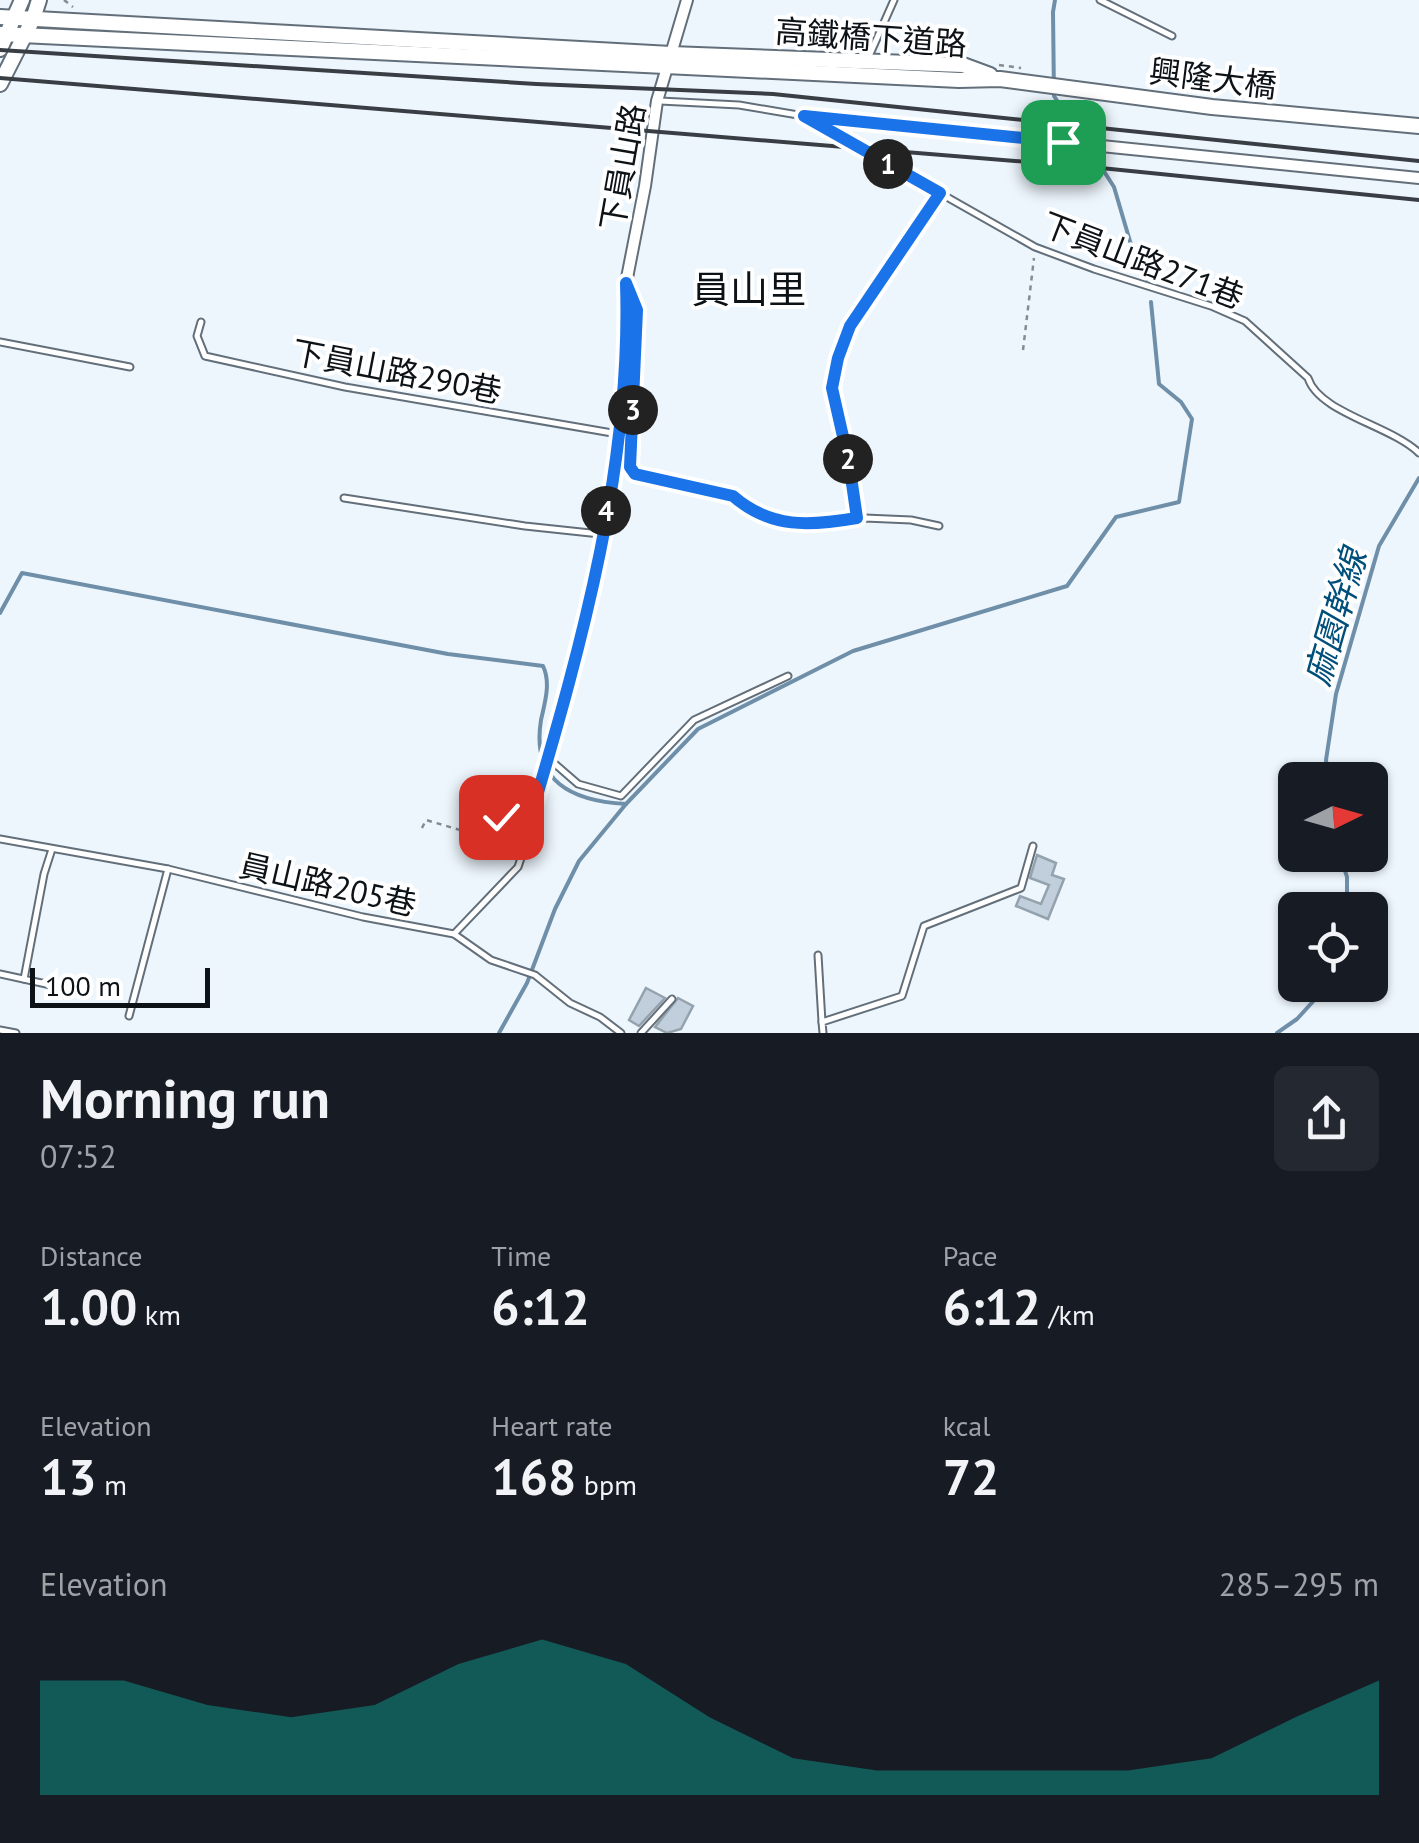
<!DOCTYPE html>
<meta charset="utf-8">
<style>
:root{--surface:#171b24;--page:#242831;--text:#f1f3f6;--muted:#9ea1a6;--accent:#0f766e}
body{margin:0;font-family:"PT Sans","Noto Sans TC",sans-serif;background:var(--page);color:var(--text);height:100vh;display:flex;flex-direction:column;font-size:38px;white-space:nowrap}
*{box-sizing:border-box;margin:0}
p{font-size:32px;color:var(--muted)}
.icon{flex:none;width:55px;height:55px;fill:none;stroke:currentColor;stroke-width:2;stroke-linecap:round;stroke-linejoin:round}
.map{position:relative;height:1033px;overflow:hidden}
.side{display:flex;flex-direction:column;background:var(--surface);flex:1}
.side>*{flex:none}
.needle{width:65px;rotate:85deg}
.controls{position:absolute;left:1278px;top:762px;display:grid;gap:20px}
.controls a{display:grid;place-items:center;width:110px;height:110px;border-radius:15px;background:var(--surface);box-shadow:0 2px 8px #0004;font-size:50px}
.scale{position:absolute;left:30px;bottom:25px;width:180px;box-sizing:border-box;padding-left:10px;border:5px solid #0c1216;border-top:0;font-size:28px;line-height:35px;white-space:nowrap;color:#0c1216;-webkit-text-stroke:8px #fff;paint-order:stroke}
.pin{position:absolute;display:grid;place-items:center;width:85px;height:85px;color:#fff;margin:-42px;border-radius:20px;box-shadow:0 5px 15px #0006}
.km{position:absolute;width:50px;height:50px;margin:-25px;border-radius:50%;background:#222;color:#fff;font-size:28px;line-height:50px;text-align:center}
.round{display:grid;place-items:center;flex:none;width:105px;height:105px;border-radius:15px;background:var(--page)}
.overview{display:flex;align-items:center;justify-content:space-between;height:170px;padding:0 40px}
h1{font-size:55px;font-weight:800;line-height:75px}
.metrics{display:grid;grid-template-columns:repeat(3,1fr);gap:15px;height:170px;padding:10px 40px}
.metrics div{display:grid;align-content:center}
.metrics b{font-size:50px;font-weight:800}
.metrics small{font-size:28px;font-weight:400}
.metrics p{font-size:28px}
.chart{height:280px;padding:20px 40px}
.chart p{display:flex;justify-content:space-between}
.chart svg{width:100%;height:180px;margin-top:10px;fill:var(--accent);opacity:.7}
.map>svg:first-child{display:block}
</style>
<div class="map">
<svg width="1419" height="1033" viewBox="0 0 1419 1033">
<rect width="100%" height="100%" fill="#edf6fd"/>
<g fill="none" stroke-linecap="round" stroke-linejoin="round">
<!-- stream -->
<g stroke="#6f8fa9" stroke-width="4">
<path d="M1055 0 1053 12 1054 96 1083 140"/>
<path d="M1089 148 1114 187 1137 265 1146 279"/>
<path d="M0 613 22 573 448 654 543 666C551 683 545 702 541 720 531 781 571 801 626 804"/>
<path d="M1328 780 1326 760 1336 694 1379 546 1419 478"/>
<path d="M1340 855 1347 877V910"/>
<path d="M499 1033 527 983 555 909 579 861 626 804 698 729 853 651 1067 586 1116 517 1179 502 1192 419 1181 402 1159 384 1151 302"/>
<path d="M1277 1033 1297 1019 1328 985"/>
</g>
</g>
<!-- building -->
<g fill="#c0cfdb" stroke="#94a2ad" stroke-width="2.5">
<path d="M1037 855 1056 863 1052 875 1064 879 1048 919 1016 906 1020 896 1041 904 1049 885 1030 878Z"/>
<path d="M646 988 665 998 639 1026 629 1020Z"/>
<path d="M678 998 693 1006 681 1029 667 1033 655 1027Z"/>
</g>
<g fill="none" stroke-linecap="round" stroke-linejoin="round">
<defs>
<g id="lane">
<path d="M1100 0 1172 36"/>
<path d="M870 54 894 0"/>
<path d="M660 101 739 105 804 116 1035 247 1094 269 1211 306 1245 321 1308 378C1319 413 1392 426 1419 453"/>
<path d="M629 290 637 310 630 467 635 474 733 496 743 505 781 523 865 518 911 520 939 526"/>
<path d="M201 322 197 336 205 356 345 387 618 434"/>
<path d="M0 342 130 367"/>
<path d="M344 498 525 526 600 534"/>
<path d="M547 757 578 784 621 796 694 720 788 676"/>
<path d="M0 839 168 869 363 917 454 934 491 960 535 975 570 1003 600 1017 621 1033"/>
<path d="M454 934 518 867 530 831 531 817 547 757"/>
<path d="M818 955 822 1022"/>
<path d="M0 974 69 989"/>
<path d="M24 979 44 874 52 849"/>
<path d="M129 1016 168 869"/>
<path d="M0 1030 16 1033"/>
<path d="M641 1033 672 999"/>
<path d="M823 1033 822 1022 902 996 924 926 1021 888 1033 846"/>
</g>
<g id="street">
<path d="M804 116 1419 178"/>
<path d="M547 757 594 590 618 434 628 331 626 283 645 186 657 101 687 0"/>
</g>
<g id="secondary">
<path d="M0 17 671 54 963 65 990 75"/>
<path d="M0 34 959 80 1000 79 1212 107 1419 126"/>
<path d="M0 49 22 0"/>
<path d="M0 84 33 19 39 0"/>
</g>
</defs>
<!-- lane casing -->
<use href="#lane" stroke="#626f7a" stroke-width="9"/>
<!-- street casing -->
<use href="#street" stroke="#626f7a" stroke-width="14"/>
<!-- secondary casing -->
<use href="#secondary" stroke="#626f7a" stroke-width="18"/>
<!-- path -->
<g stroke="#848c92" stroke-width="2.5" stroke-dasharray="5 5" stroke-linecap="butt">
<path d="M64 0 73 7"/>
<path d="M999 65 1021 68"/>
<path d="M1023 350 1034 258"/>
<path d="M856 512 849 463 832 388 838 357 850 326 934 202"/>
<path d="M422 828 426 820 484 837 494 818 501 817 520 826"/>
</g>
<!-- lane -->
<use href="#lane" stroke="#fff" stroke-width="5"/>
<!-- street -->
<use href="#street" stroke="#fff" stroke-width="10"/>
<!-- secondary -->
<use href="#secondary" stroke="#fff" stroke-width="14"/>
<!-- rail -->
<g stroke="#383e43" stroke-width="4">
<path d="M0 50 536 84 773 94 1419 161"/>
<path d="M0 78 1101 168 1419 200"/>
</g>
</g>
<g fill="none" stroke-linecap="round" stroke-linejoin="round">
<defs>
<path id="route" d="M501 817 530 831 531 816C582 644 632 464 626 283L637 310 630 467 635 474 733 496C771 529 810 526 857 518L849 463 832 388 838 358 850 326 940 193 804 116 1063 142"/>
</defs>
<!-- route casing -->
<use href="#route" stroke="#fff" stroke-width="20"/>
<!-- route -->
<use href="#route" stroke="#1a73e8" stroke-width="12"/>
</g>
<g text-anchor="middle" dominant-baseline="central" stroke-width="8" stroke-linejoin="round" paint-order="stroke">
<!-- street labels -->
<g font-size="32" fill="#0c1216" stroke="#fff">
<text transform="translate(871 37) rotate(4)">高鐵橋下道路</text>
<text transform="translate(1213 78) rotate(7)">興隆大橋</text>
<text transform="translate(622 167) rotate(-80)">下員山路</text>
<text transform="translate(1143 260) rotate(21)">下員山路271巷</text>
<text transform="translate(397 371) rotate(11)">下員山路290巷</text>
<text transform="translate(328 884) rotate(13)">員山路205巷</text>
</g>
<!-- water labels -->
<g font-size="35" font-style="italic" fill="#004f7b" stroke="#fff">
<text transform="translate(1335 617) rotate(-74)">麻園幹線</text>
</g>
<!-- quarter labels -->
<g font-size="38" fill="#0c1216" stroke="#fff">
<text x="749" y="288">員山里</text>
</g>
</g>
</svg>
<div class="controls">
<a><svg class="needle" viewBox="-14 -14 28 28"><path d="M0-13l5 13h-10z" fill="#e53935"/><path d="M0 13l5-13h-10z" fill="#9ea1a6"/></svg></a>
<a><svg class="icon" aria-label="locate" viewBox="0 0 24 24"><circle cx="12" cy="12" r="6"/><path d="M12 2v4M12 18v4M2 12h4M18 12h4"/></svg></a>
</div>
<div class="scale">100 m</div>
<div class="pin" style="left:1063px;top:142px;background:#1e9e55"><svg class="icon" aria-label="arrive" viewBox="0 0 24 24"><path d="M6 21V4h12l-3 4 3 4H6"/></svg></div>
<div class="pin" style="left:501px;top:817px;background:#d93025"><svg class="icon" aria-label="check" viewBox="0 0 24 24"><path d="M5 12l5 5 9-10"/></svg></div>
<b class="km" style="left:888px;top:164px">1</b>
<b class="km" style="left:848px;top:459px">2</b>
<b class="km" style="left:633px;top:410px">3</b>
<b class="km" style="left:606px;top:511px">4</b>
</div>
<section class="side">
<div class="overview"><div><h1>Morning run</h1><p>07:52</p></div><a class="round"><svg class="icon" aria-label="share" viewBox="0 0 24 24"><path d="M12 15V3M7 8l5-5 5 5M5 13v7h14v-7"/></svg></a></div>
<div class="metrics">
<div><p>Distance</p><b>1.00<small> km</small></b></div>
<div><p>Time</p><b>6:12</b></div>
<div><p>Pace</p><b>6:12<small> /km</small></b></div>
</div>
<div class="metrics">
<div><p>Elevation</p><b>13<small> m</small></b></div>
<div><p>Heart rate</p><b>168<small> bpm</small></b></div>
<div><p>kcal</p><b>72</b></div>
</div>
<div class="chart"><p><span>Elevation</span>285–295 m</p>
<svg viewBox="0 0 160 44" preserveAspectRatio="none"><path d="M0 44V16L10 16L20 22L30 25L40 22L50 12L60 6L70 12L80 25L90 35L100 38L110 38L120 38L130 38L140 35L150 25L160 16V44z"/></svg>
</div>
</section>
